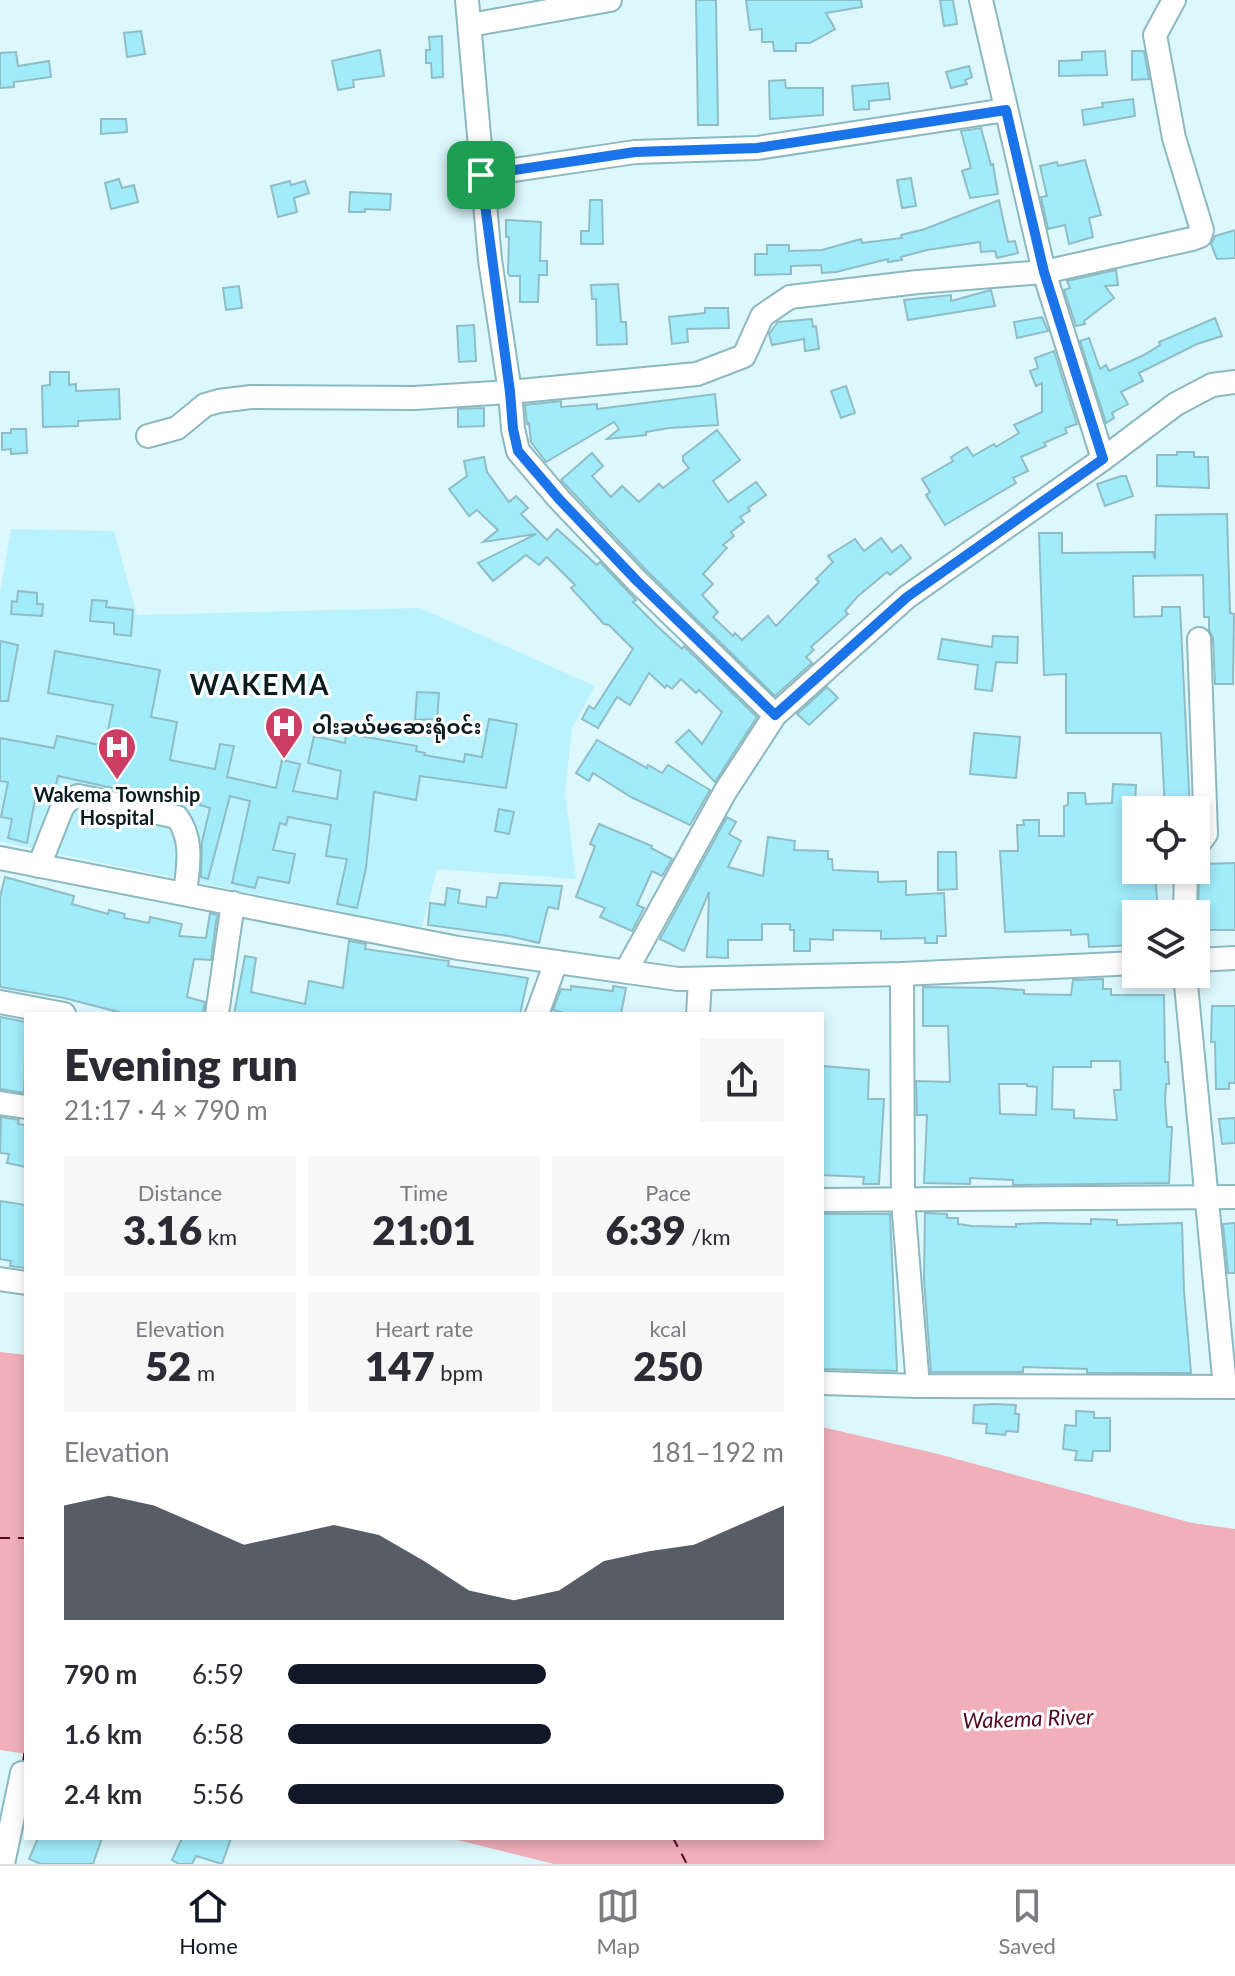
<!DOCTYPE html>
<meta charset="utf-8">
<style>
:root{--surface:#fff;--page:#f7f7f7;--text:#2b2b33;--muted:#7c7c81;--line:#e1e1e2;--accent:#111827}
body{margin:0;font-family:Lato,"Noto Sans Myanmar",sans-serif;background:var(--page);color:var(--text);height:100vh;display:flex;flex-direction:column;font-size:30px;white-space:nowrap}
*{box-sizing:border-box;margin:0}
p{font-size:26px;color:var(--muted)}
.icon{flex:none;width:44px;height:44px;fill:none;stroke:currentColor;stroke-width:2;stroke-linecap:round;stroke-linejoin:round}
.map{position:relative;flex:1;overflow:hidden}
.details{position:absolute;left:24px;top:1012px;width:800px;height:828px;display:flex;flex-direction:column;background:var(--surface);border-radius:0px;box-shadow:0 4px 12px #0003}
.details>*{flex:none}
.fabs{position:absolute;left:1122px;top:796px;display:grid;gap:16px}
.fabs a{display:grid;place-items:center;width:88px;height:88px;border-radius:0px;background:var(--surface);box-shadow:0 4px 12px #0003;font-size:40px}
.pin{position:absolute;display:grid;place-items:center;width:68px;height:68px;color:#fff;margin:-34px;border-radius:16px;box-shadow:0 4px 12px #0006}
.round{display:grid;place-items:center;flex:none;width:84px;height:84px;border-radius:0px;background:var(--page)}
.head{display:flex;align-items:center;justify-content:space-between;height:136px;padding:0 40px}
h1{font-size:44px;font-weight:800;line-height:60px}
.figures{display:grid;grid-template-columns:repeat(3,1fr);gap:12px;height:136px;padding:8px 40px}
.figures div{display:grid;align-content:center;border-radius:0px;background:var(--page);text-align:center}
.figures b{font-size:40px;font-weight:800}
.figures small{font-size:22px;font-weight:400}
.figures p{font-size:22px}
.chart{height:224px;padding:16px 40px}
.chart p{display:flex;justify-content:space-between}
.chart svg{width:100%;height:144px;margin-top:8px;fill:var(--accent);opacity:.7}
ul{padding:0 40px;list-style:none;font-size:26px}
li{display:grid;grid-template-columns:128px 96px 1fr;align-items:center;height:60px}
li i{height:20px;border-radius:10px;background:var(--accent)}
.menu{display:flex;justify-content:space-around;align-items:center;height:112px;border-top:2px solid var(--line);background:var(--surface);font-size:22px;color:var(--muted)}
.menu a{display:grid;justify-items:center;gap:4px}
.menu .current{color:var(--accent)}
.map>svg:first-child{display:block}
</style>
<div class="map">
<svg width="1235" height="1864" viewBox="0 0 1235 1864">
<rect width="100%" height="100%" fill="#ddf8fd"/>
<!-- built -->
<path fill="#baf2fd" d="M11 529 114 531 137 615 420 608 595 686 572 728 565 793 576 879 437 869 422 928 0 842V593Z"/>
<!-- water -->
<g fill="#f0afb9">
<path d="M0 1352 26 1355V1754L0 1750Z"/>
<path d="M822 1427 938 1454 1192 1523 1235 1529V1864H554L449 1838H822Z"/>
</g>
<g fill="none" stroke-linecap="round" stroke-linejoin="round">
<!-- ferry -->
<g stroke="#540821" stroke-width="2" stroke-dasharray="10 8" stroke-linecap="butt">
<path d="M0 1538H26"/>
<path d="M23 1763 26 1739"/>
<path d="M673 1838 687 1864"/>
</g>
</g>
<!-- building -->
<g fill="#a1ecfb" stroke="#90bdc5" stroke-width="2" fill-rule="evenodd">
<path d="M696 0H716L718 125H698Z"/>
<path d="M746 0H861L862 7 826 13 835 29 810 43H796V51H774L773 42H762V29L750 30Z"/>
<path d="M940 0H953L957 24 944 26Z"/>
<path d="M141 31 145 54 127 57 124 33Z"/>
<path d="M442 36 443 77 432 78 431 63H426V50H430L429 37Z"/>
<path d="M380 50 384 76 353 80 354 87 338 90 332 61Z"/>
<path d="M1105 51 1107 75 1059 76V61L1082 60V52Z"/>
<path d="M1132 51H1144L1149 79 1132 80Z"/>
<path d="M16 52 18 66 49 61 51 77 14 82V87L0 88V53Z"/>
<path d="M969 66 972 77 965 80 967 84 951 88 946 72Z"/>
<path d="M785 80 786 88H823V115L770 119 769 81Z"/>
<path d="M888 83 890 99 869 101V109L854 110 852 86Z"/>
<path d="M1133 99 1135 116 1084 125 1082 110 1103 107 1102 103Z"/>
<path d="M101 119H126L127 132 101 134Z"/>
<path d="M981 128 991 165 993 164 998 194 970 198 962 171 971 168 961 131Z"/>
<path d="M1085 160 1101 215 1089 218 1093 237 1069 244 1065 225 1048 229 1041 197 1047 196 1040 166 1057 162 1058 166Z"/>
<path d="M911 178 916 206 902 208 897 180Z"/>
<path d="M119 179 122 188 134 185 138 202 111 209 105 183Z"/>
<path d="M290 181 291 185 305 181 309 193 294 198 297 212 278 217 271 186Z"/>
<path d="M350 192 391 194 390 210 365 209V212H349Z"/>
<path d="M590 200H602L603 244H581V231H589Z"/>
<path d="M999 200 1008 242 1015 241 1018 253 997 258 995 251 981 252 980 242 927 250 901 257 902 260 888 262V259L836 272 822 273 821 265 791 266V274L755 275V254H767V245H789V251L822 250 861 239 862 243 902 238 901 235 925 229Z"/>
<path d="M506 220 541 222 540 261H547V275H539L538 302H520V276H510L508 273 509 237H506Z"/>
<path d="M1235 230V258L1217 259 1211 244 1215 236Z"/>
<path d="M1116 270 1118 285 1105 286 1114 298 1084 321 1085 324 1076 326 1064 290 1070 288 1067 281Z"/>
<path d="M618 284 621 322H626L627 344 597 345 596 299H592L591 285Z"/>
<path d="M239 286 242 308 226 310 223 288Z"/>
<path d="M991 290 995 306 908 320 904 300 951 295V301Z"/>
<path d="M705 308H728L729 328 687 329 688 342 672 344 669 317 705 313Z"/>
<path d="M1042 317 1048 331 1017 338 1014 322Z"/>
<path d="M1215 318 1222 336 1197 344 1139 373 1143 381 1121 392 1128 404 1112 413 1114 418 1106 423 1080 341 1089 338 1100 369 1106 365 1109 371 1144 355 1160 345 1159 342Z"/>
<path d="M812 319 813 327 816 326 819 349 805 351 804 339 772 345 769 334 778 322Z"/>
<path d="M474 325 476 361 459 362 457 326Z"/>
<path d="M1054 351 1077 424 1065 428 1067 433 1044 443 1046 446 1021 457 1028 471 1013 478 1016 483 945 525 926 495 930 492 922 479 953 461 951 457 967 447 973 456 994 444 996 447 1019 433 1014 425 1042 412V383L1036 386 1030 371 1038 368 1035 358Z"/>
<path d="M50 372H69V385L76 384V391L119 389 120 419 78 421V426L43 427 42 386 50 385Z"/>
<path d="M846 386 855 413 841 418 831 391Z"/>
<path d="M715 394 718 425 669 428 646 432V435L607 439 619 429 614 422 546 462 531 442 529 423 527 424 525 405 561 401V407L597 404V409Z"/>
<path d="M484 408V426L458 427V409Z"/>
<path d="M11 429H26L27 453 11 454V449L2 450V433H11Z"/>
<path d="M717 430 740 460 713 481 728 502 756 482 766 495 748 508 750 511 740 517 744 522 731 532 734 536 723 545 727 548 703 574 713 584 702 595 718 612 713 617 733 636 735 633 742 640 768 616 776 626 819 582 816 579 833 562 828 556 855 539 864 551 881 538 892 552 901 545 911 558 890 575 887 572 858 596 845 611 848 614 811 647 814 650 806 657 812 663 775 696 647 571 561 480 592 453 603 466 592 476 611 497 622 486 639 502 659 484 663 488 689 468 683 461V456Z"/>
<path d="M1177 452H1194V457H1208L1209 488 1157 486V455H1177Z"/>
<path d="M484 457 487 472 509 502 516 496 528 508 521 514 547 540 557 529 597 565 600 562 636 600 633 602 657 626 682 649 684 646 757 717 715 782 676 742 689 730 702 744 722 712 699 690 696 693 681 679 672 689 667 685 665 688 649 673 630 705 617 697 598 728 582 719 589 706 594 709 633 649 609 625 604 624 571 588 575 585 547 557 539 565 526 555 493 581 478 563 536 534 483 542 498 530 477 510 469 516 449 489 467 476 464 461Z"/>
<path d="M1121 476H1126L1133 496 1105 506 1097 484Z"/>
<path d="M1227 514 1230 613 1234 614 1233 684H1215L1213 638 1209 630V617H1204L1203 575 1133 576 1134 617 1162 616V607H1180L1190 810H1165L1161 733H1066V674L1044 675 1039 533H1062V553L1153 552 1155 559 1156 515Z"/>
<path d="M18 591 37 593V604H43L42 616 11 614 12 601 17 602Z"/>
<path d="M92 600 107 601 106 607 133 610 131 636 114 634V623L90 621Z"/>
<path d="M993 636 1018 637 1017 663 996 662 992 691 975 689 978 665 938 659 942 639 992 647Z"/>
<path d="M0 641 18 645 8 701H0Z"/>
<path d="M55 651 160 670 151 717 177 722 170 760 215 769 220 744 234 746 227 777 276 788 282 760 300 764 293 791 337 799 341 771 308 763 314 736 345 743 346 734 354 735 417 746 416 751 425 753 424 755 464 762 465 754 482 757 489 719 517 724 506 788 420 776 416 800 374 792 366 868 357 908 337 904 347 859 326 856 331 825 288 817 286 825 280 823 273 850 295 854 289 883 258 877 255 888 232 883 250 801 230 796 208 879 201 877 202 842 210 808 200 805 201 798 169 791 167 800 58 776 53 797 36 794 27 843 8 838 12 819 1 817 8 782 0 781V738L54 748 57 736 105 746 113 705 48 693Z"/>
<path d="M827 687 838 698 809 725 797 714Z"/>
<path d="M417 692 439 693 437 719 415 720Z"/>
<path d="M974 733 1020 737 1016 778 970 774Z"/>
<path d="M597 740 647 768 648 765 662 773 668 765 710 790 690 825 631 797 593 773 589 781 576 773Z"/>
<path d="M1113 784 1136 785 1134 826H1136V870H1155L1158 914H1136V945L1089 947 1088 934 1071 935V930L1005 932 1000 851H1018L1017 825H1024L1023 820H1039V836H1064V806L1068 805V793H1085L1086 804 1112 803Z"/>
<path d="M499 809 514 812 509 834 495 831Z"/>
<path d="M727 817 736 822 729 834 741 841 728 867 763 876 768 837 795 841 794 850 828 851V859H832L833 870 878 872V882L906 881V895L944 893 946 936H937V943H925V938L881 939V931L833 930V940L810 939V951H794V930H790V924H762V940H728V958L707 957 709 892 684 951 660 939Z"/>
<path d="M599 824 652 846 651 848 672 859 662 876 652 871 637 905 644 908 632 931 600 917 605 908 576 897 595 846 590 844Z"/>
<path d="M938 852H956L957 889 938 890Z"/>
<path d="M1235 863V930H1198L1199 864Z"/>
<path d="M5 877 74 896 72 904 108 914 109 910 125 914 124 918 149 923 150 917 182 924 179 936 206 938 210 913 217 915 211 960 194 959 187 997 205 1002 203 1014H126L64 998 0 987V897Z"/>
<path d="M500 883 562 886 558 909 548 907 539 943 509 936 428 925 430 903 445 905 447 888 460 890 458 903 486 907 487 897 497 898Z"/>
<path d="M349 941 366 944 365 949 449 961 448 966 528 978 520 1014H234L245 956 256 958 251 992 305 1004 309 981 343 988Z"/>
<path d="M1103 979V989H1111V995H1164L1165 1062H1168L1169 1084H1166L1165 1101 1167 1127H1172L1169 1183 1013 1185V1180L970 1178V1184L924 1183 927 1115H917L916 1081 950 1082 948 1026H923V987L992 988 1024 990V994L1071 995 1073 980ZM1091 1061H1120L1121 1090H1114L1117 1120 1074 1118V1110L1052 1109 1053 1067H1091ZM999 1084H1027V1086L1037 1087 1036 1115 1000 1114Z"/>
<path d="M571 986 613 991V986L626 988 621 1014H568L553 1010 561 989 571 990Z"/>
<path d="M1212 1006H1235V1083H1229V1089H1216L1215 1042H1211Z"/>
<path d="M0 1017 26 1022 24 1093 0 1089Z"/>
<path d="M823 1066 869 1070 868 1099H884L879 1184H863L864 1177 822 1175Z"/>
<path d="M1 1117 19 1120 18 1124 26 1125V1167L7 1163 9 1154 0 1153Z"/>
<path d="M1235 1118V1143L1222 1144 1219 1119Z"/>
<path d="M0 1201 26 1205V1268L10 1266 11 1261 0 1259Z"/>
<path d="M925 1213 947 1214V1218H958V1224L972 1226 1016 1227V1224L1043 1223 1091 1224V1219L1117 1220V1225L1182 1223 1184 1291 1191 1373H1087V1369L1023 1367V1372H931L924 1279Z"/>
<path d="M822 1214H890L897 1371 822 1369Z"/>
<path d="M1235 1223V1273H1228L1223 1224Z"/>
<path d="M994 1404 1016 1405 1015 1414H1019L1018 1432 1006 1431 1005 1435 986 1433 987 1424 973 1423 974 1405Z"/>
<path d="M1076 1411 1094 1412V1418H1110V1451H1093L1092 1461 1075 1460 1077 1451 1063 1449 1065 1425 1076 1426Z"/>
<path d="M38 1838H102L93 1864H41L29 1859Z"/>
<path d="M182 1838H231L222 1864 196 1856 192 1864H179L172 1860Z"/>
</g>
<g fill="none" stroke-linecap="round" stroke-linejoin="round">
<defs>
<g id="minor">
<path d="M467 0 490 260 510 392 513 429 518 451 559 499 637 581 775 715"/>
<path d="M981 0 1044 272 1103 459"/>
<path d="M470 25 610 0"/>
<path d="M481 175 635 152 757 148 1006 110"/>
<path d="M148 436 177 428 205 405 219 401 251 397 414 398 510 392 697 374 744 356 762 316 790 297 918 282 1044 272 1192 239 1200 236 1202 230 1174 138 1155 35 1174 0"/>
<path d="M1196 847 1206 834 1199 639"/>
<path d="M0 858 458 948 678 979 902 974 1136 963"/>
<path d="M39 866 62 808 68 800 78 796 177 817C194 840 188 867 185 894"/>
<path d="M1185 914 1186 870"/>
<path d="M1196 960 1235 958"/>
<path d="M626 971 725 792 775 715 907 597 1103 459 1176 404 1212 385 1235 382"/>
<path d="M902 974 903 1201 918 1386"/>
<path d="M1185 974 1225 1387"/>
<path d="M0 1002 64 1014"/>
<path d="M217 1014 233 903"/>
<path d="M537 1014 556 962"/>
<path d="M698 1014 700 980"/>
<path d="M0 1103 26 1107"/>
<path d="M822 1200 1235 1197"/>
<path d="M0 1279 26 1283"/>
<path d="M822 1383 918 1386 1235 1387"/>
<path d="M3 1864 22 1773"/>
</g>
</defs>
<!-- minor casing -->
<use href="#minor" stroke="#8cb8c0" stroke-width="26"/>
<!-- minor -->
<use href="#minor" stroke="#fff" stroke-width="22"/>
</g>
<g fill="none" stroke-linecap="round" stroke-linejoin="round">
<defs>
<path id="route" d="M1006 110 1044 272 1103 459 907 597 775 715 637 581 559 499 518 451 513 429 510 392 481 175 635 152 757 148Z"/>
</defs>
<!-- route casing -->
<use href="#route" stroke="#fff" stroke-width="16"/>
<!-- route -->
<use href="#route" stroke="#1a73e8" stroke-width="10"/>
</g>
<!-- icons -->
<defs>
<symbol id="hospital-pin" viewBox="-11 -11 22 30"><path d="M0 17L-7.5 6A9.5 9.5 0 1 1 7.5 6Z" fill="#cd3e65" stroke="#fff"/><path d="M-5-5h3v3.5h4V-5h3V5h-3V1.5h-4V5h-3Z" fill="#fff"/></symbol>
</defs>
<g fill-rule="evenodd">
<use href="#hospital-pin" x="262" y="704" width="44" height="60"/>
<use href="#hospital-pin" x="95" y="725" width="44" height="60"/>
</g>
<g text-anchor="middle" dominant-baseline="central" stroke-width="6" stroke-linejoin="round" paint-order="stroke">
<!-- poi labels -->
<g font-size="20" font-weight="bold" fill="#0a1b1f" stroke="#fff" text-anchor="start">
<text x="312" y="726">ဝါးခယ်မဆေးရုံဝင်း</text>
<text x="117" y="794" text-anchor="middle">Wakema Township<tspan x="117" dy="23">Hospital</tspan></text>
</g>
<!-- water labels -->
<g font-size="22" font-style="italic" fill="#540821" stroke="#fff">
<text transform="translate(1028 1718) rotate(-2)">Wakema River</text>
</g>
<!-- district labels -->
<g font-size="28" font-weight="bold" letter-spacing="2" fill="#0a1b1f" stroke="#fff">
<text x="260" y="684">WAKEMA</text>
</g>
</g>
</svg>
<div class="fabs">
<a><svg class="icon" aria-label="locate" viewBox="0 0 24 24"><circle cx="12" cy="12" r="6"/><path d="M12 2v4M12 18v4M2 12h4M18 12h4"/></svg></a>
<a><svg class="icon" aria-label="layers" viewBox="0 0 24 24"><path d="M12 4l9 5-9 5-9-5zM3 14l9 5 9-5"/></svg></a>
</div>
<div class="pin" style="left:481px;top:175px;background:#1e9e55"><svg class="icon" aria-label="arrive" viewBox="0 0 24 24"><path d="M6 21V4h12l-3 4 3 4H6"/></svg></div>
<section class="details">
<div class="head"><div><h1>Evening run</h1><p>21:17 · 4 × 790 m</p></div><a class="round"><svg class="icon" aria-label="share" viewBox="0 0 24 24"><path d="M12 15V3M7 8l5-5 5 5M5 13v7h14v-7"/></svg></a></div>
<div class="figures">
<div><p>Distance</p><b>3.16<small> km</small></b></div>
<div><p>Time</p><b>21:01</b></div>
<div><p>Pace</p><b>6:39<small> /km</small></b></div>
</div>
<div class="figures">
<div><p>Elevation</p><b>52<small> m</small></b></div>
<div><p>Heart rate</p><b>147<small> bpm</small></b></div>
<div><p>kcal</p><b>250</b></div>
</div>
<div class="chart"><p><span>Elevation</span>181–192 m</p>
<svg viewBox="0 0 160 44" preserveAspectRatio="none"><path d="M0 44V9L10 6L20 9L30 15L40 21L50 18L60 15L70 18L80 26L90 35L100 38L110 35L120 26L130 23L140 21L150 15L160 9V44z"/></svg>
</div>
<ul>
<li><b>790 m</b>6:59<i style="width:52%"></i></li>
<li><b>1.6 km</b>6:58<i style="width:53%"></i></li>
<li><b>2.4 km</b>5:56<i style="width:100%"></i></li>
</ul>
</section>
</div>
<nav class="menu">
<a class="current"><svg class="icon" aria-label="home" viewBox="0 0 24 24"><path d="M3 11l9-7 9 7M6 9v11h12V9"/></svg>Home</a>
<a><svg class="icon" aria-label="map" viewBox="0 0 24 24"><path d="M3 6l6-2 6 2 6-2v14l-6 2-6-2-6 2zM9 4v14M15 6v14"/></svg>Map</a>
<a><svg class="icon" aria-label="saved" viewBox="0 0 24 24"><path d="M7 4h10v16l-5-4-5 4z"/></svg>Saved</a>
</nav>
